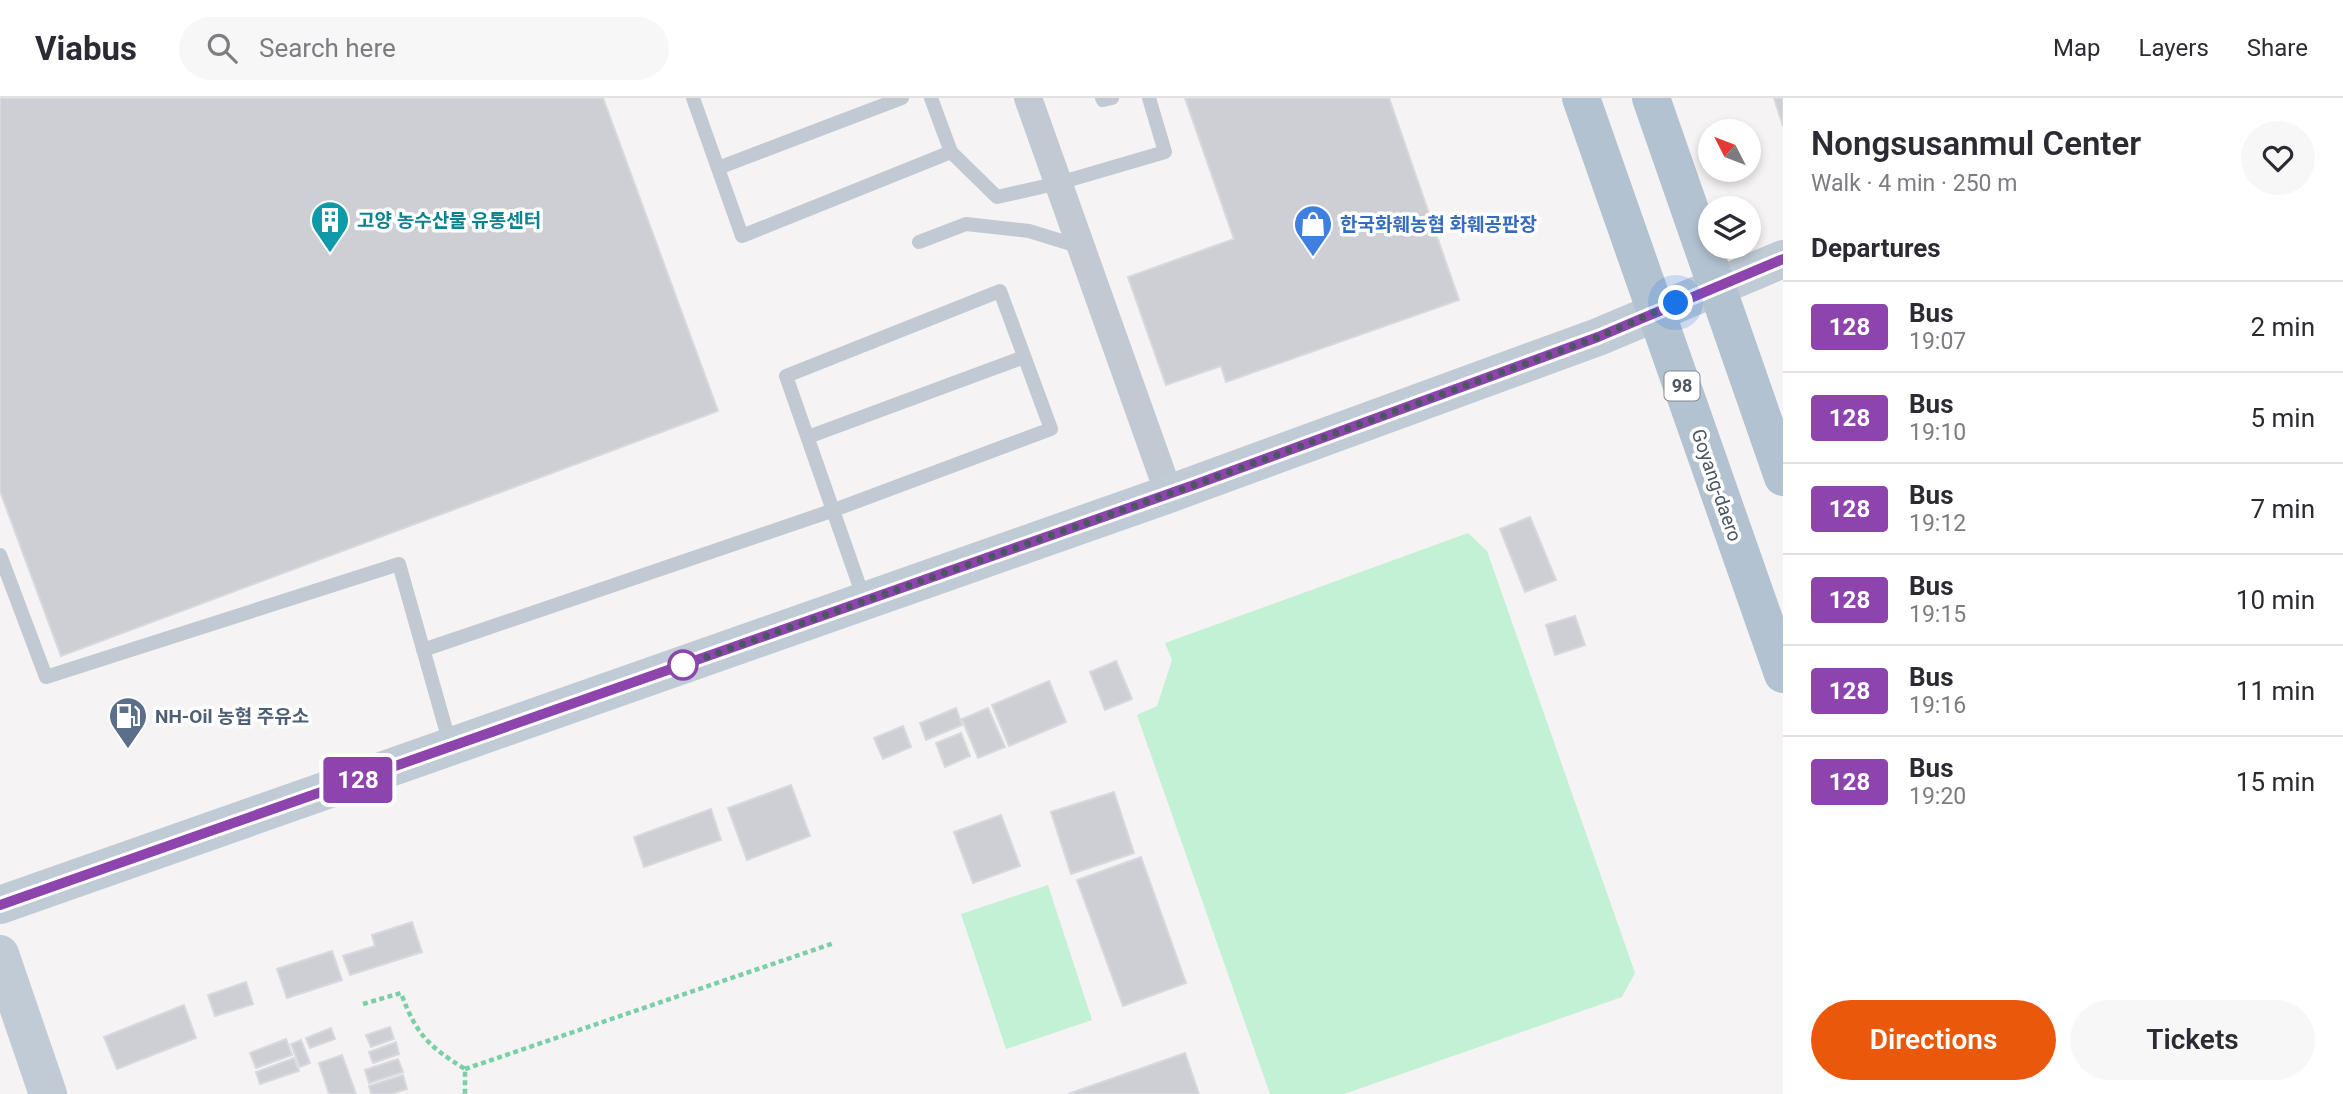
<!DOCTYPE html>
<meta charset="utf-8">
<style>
body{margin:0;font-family:Roboto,"Noto Sans KR",sans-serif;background:#f7f7f7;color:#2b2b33;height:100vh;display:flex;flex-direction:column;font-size:26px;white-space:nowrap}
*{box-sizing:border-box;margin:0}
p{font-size:23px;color:#7c7c81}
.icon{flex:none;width:38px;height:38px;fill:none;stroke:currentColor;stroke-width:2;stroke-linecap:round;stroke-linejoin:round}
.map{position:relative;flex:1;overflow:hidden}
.sheet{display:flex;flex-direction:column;background:#fff;width:560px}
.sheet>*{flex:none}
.badge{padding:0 14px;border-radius:5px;font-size:24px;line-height:46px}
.needle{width:46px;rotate:312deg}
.tools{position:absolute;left:1698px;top:21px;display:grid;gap:14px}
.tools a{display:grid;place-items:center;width:63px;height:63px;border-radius:50%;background:#fff;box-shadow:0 4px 10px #0003;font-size:35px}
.you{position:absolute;width:35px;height:35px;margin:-18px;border:5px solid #fff;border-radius:50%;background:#1a73e8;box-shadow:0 0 0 10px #1a73e833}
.map>.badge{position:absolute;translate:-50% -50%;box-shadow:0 0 0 4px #fff}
h2{padding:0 28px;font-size:26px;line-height:63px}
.round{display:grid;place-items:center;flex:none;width:74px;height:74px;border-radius:37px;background:#f7f7f7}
.head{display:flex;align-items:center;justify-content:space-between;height:119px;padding:0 28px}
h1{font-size:33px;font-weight:600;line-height:52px}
.primary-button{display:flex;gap:14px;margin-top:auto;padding:14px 28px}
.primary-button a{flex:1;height:80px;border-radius:42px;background:#ea580c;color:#fff;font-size:28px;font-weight:600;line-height:80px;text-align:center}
.primary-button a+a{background:#f7f7f7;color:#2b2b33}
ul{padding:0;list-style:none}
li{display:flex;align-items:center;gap:21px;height:91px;padding:0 28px;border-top:2px solid #e1e1e2}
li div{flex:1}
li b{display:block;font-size:26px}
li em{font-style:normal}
li .badge{min-width:77px;font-weight:700;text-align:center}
header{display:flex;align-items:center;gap:42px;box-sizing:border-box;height:98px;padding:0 35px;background:#fff;border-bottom:2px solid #e1e1e2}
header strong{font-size:33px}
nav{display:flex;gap:38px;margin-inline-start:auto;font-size:24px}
.search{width:490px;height:63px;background:#f7f7f7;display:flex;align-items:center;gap:18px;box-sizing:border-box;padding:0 24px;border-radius:38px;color:#7c7c81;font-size:26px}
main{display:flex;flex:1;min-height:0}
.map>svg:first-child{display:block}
.grass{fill:#c3f1d5}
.building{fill:#cdcfd5;stroke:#d7d9de;stroke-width:2}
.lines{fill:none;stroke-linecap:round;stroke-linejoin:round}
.path{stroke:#7ad0a6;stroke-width:4.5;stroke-dasharray:5 3.5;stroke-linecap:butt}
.lane{stroke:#c1cad2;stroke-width:14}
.street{stroke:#c1cad2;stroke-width:28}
.secondary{stroke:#c1cbd6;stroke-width:38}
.primary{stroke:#b3c2d1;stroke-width:38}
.line-casing{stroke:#fff;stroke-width:16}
.line{stroke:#8e44ad;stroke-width:10}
.walk{stroke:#4a5661;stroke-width:7;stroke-dasharray:0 12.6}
.stop-dot{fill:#fff;stroke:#8e44ad;stroke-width:3.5}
.labels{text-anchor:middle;stroke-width:7;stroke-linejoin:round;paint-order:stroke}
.shield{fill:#fff;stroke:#808990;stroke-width:2}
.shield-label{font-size:18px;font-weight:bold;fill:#4a5661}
.culture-label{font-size:19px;font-weight:bold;fill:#0d838f;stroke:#fff;text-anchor:start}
.shop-label{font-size:19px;font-weight:bold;fill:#366cbe;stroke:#fff;text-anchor:start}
.street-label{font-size:19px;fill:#4a5661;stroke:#fff}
.service-label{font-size:19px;font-weight:bold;fill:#4e5e75;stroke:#fff;text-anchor:start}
</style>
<header>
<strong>Viabus</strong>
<div class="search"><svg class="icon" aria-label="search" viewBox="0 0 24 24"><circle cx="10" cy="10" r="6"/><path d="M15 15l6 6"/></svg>Search here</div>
<nav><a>Map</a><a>Layers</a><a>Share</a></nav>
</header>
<main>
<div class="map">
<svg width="1783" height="996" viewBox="0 0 1783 996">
<rect width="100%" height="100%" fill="#f5f3f3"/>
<path class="grass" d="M 1468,435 L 1487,453 L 1635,875 L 1622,899 L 1344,996 L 1270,996 L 1137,617 L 1157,608 L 1172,562 L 1165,545 Z
M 1048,787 L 1092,922 L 1006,951 L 961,816 Z"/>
<path class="building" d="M 0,0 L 603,0 L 718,313 L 61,558 L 0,393 Z
M 1185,0 L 1389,0 L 1459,202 L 1226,284 L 1221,268 L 1166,287 L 1128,179 L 1234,141 Z
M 1774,0 L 1783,0 L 1783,28 Z
M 1530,419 L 1556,482 L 1525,494 L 1500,431 Z
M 1575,518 L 1585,547 L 1555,557 L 1546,527 Z
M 1116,563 L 1132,601 L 1105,612 L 1090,574 Z
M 1049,583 L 1066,624 L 1009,648 L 992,607 Z
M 956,610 L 962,627 L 926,642 L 920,625 Z
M 988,610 L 1005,649 L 978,660 L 962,621 Z
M 903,628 L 911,649 L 883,661 L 874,640 Z
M 961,635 L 970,658 L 945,669 L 936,645 Z
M 791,687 L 810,738 L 747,762 L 728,710 Z
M 1114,694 L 1134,755 L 1071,776 L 1051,714 Z
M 711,711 L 721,742 L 644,769 L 634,739 Z
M 1001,717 L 1020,768 L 973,785 L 954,734 Z
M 1141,759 L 1186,885 L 1123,908 L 1077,782 Z
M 412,824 L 422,854 L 350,877 L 343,858 L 375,848 L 372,837 Z
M 332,853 L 342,882 L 287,900 L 277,871 Z
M 246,884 L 253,906 L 215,918 L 208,897 Z
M 184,907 L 196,940 L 117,971 L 104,939 Z
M 390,929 L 394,941 L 371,949 L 366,937 Z
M 331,930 L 335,941 L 310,950 L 306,940 Z
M 286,941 L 292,957 L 256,970 L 250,955 Z
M 301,942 L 310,965 L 300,969 L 291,946 Z
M 396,944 L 399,956 L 373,965 L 369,954 Z
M 1185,955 L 1199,996 L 1068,996 Z
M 342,957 L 356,996 L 329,996 L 319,965 Z
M 294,960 L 299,973 L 260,986 L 256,974 Z
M 398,961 L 403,974 L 369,985 L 365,972 Z
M 403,977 L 407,991 L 391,996 L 371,996 L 369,988 Z"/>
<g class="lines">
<path class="path" d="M 363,906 L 401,895 C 416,936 428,948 465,971 L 465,996
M 465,971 L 834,845"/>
<path class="lane" d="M 693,0 L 742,138 L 951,54
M 931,0 L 951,54 L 997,99 L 1059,85 L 1165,54 L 1149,0
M 1102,0 L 1103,2 L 1112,0
M 718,70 L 902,0
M 919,144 L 966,126 L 1029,133 L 1081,149
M 808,339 L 1024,259
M 0,457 L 46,579 L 399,466 L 450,646
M 423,552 L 834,412 L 1051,331 L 1000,193 L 786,278 L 864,501"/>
<path class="street" d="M 1028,0 L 1169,396"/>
<path class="secondary" d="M 0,807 L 1169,396 L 1598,239 L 1783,161
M 0,856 L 48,996"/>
<path class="primary" d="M 1581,0 L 1783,576
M 1651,0 L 1783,379"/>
</g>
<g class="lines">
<defs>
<path id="line" d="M 0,807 L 1194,387 L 1598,239 L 1783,161"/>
</defs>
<use href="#line" class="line-casing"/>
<use href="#line" class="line"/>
<path class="walk" d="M 683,567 L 1194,387 L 1598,239 L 1676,205"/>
</g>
<defs>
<symbol id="building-pin" viewBox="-11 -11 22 30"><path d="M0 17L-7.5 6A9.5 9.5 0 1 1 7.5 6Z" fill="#0f9aa8" stroke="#fff"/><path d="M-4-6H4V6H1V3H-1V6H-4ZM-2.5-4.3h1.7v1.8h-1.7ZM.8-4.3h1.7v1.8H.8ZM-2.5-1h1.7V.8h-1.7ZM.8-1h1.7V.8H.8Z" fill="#fff"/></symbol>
<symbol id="shop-pin" viewBox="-11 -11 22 30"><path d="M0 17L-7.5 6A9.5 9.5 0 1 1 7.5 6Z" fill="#3f7fe0" stroke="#fff"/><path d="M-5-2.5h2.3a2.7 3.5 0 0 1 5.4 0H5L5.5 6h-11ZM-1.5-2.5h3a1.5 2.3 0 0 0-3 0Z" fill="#fff"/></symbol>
<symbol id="fuel-pin" viewBox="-11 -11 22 30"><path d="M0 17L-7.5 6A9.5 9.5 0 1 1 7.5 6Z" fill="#5c6f8a" stroke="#fff"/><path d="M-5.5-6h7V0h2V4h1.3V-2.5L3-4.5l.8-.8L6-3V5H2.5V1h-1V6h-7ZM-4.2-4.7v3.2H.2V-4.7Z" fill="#fff"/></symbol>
</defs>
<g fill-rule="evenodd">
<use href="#building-pin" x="308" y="100" width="44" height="60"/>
<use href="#shop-pin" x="1291" y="104" width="44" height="60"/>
<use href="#fuel-pin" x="106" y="596" width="44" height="60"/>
</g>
<circle class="stop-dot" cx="683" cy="567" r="14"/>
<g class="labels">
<rect class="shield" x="1664.5" y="273.5" width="35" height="29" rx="5"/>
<g class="shield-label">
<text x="1682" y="294">98</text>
</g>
<g class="culture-label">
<text x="357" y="129">고양 농수산물 유통센터</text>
</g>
<g class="shop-label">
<text x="1340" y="133">한국화훼농협 화훼공판장</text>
</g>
<g class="street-label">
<text transform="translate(1717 387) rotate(71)" y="7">Goyang-daero</text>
</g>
<g class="service-label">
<text x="155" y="625">NH-Oil 농협 주유소</text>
</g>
</g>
</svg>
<div class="tools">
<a><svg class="needle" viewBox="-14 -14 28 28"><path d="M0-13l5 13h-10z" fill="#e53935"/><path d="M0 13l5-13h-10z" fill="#7c7c81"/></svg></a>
<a><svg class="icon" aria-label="layers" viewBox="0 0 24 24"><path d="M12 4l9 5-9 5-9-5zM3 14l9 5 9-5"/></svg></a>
</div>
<div class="you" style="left:1676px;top:205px"></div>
<b class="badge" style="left:358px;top:682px;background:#8e44ad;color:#fff">128</b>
</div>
<section class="sheet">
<div class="head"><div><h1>Nongsusanmul Center</h1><p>Walk · 4 min · 250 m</p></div><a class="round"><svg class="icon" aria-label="heart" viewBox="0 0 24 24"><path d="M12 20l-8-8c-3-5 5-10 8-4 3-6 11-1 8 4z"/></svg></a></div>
<h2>Departures</h2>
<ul>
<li><span class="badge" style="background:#8e44ad;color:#fff">128</span><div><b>Bus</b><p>19:07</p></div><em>2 min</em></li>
<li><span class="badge" style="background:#8e44ad;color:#fff">128</span><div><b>Bus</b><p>19:10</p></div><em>5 min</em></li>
<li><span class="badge" style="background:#8e44ad;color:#fff">128</span><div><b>Bus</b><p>19:12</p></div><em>7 min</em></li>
<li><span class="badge" style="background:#8e44ad;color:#fff">128</span><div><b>Bus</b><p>19:15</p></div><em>10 min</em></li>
<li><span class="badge" style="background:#8e44ad;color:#fff">128</span><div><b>Bus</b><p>19:16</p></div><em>11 min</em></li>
<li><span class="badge" style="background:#8e44ad;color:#fff">128</span><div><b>Bus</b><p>19:20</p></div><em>15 min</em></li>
</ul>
<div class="primary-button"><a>Directions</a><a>Tickets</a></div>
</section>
</main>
